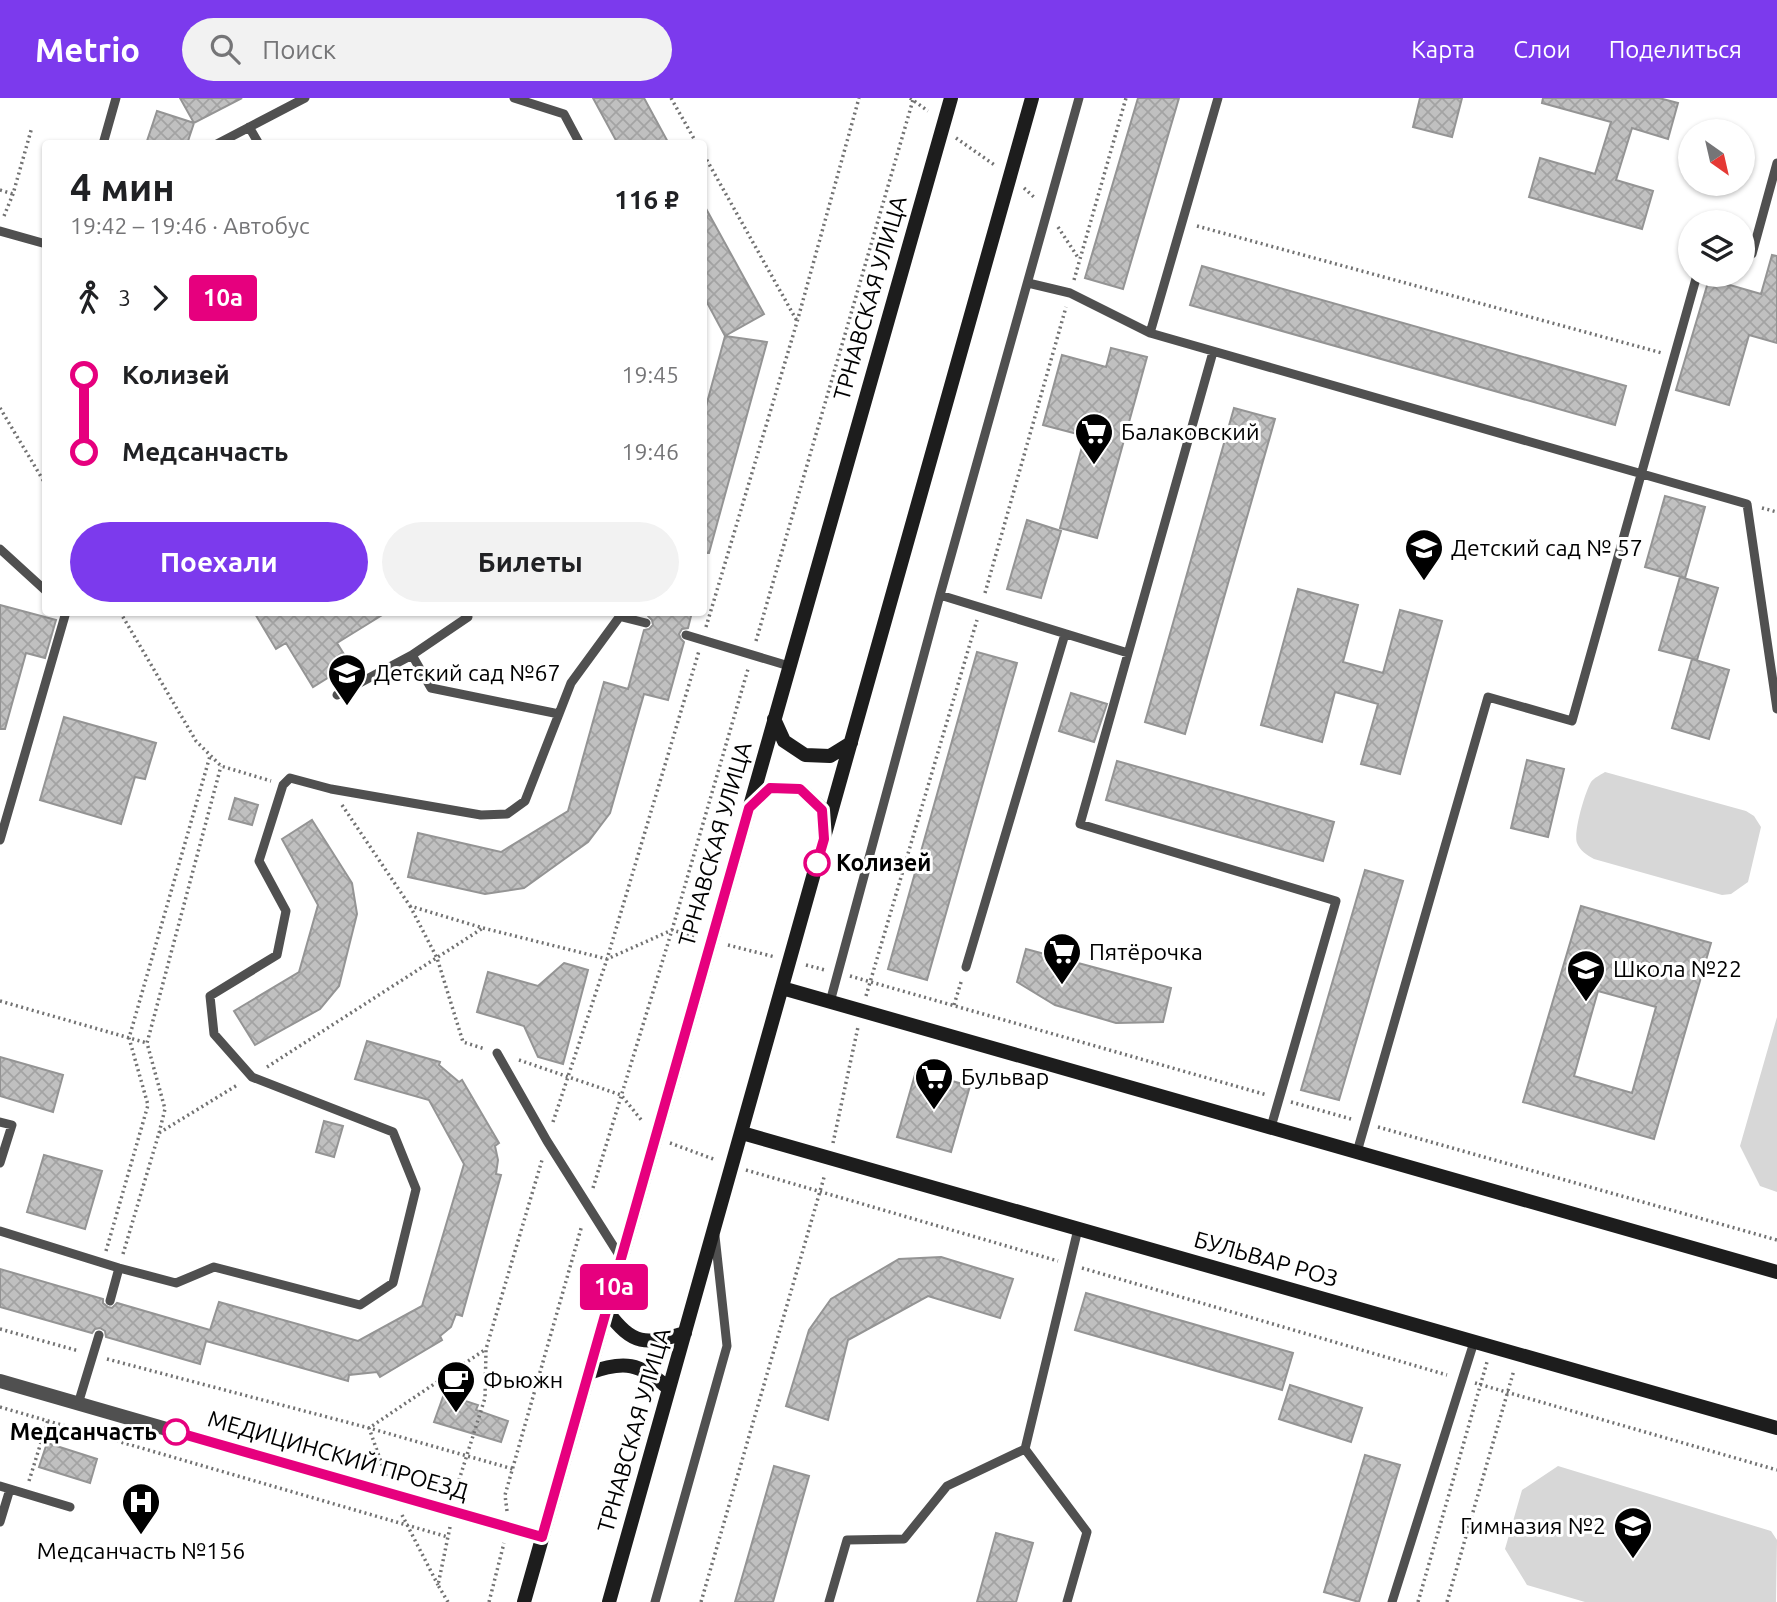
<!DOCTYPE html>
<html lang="ru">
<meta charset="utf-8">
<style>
body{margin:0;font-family:Ubuntu,sans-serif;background:#f2f2f2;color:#202124;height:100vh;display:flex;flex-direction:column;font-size:26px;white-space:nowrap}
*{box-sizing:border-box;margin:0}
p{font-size:23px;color:#757577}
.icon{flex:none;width:38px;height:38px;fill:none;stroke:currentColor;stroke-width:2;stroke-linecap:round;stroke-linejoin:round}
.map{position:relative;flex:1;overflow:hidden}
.side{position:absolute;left:42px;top:42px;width:665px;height:476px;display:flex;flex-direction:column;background:#fff;border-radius:7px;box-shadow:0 2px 5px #0004}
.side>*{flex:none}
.badge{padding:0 14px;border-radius:5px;font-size:24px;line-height:46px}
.needle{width:46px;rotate:146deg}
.buttons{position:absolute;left:1678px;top:21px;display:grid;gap:14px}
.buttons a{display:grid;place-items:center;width:77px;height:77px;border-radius:50%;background:#fff;box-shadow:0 2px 5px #0004;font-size:35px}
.map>.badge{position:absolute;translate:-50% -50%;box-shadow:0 0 0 4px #fff}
.legs{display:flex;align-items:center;gap:10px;height:77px;padding:0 28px;font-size:23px}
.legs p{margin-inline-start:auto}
.overview{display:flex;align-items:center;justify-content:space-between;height:119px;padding:0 28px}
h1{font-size:38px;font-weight:600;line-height:52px}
.cta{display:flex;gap:14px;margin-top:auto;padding:14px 28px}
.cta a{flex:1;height:80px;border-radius:42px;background:#7c3aed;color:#fff;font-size:28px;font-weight:600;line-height:80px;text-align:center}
.cta a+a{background:#f2f2f2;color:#202124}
ul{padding:0 28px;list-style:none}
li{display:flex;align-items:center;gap:24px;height:77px;font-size:26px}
li i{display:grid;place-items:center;width:10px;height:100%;margin:0 9px;background:currentColor}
li i::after{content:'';width:18px;height:18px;margin:-9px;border:5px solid;border-radius:50%;background:#fff}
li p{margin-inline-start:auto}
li:first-child i{background:linear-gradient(#0000 50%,currentColor 0)}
li:last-child i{background:linear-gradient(currentColor 50%,#0000 0)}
header{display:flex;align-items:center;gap:42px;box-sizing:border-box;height:98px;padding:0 35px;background:#7c3aed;color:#fff}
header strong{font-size:33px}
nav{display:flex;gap:38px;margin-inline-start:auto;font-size:24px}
.search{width:490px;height:63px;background:#f2f2f2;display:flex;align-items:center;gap:18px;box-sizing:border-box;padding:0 24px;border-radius:38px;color:#757577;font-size:26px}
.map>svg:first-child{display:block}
.pitch{fill:#d7d7d7}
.building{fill:url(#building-cross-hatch);stroke:#949494;stroke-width:2;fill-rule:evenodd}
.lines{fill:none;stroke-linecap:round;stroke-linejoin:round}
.path{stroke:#727272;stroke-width:3.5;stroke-dasharray:2 3.5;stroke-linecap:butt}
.lane{stroke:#505050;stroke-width:9}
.street{stroke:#505050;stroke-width:14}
.secondary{stroke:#1d1d1d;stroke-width:14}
.line-1-casing{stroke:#fff;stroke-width:16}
.line-1{stroke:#e6007e;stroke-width:10}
.stop-1-dot{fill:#fff;stroke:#e6007e;stroke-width:3.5}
.labels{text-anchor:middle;stroke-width:6;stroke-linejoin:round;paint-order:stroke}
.street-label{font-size:23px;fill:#000;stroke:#fff}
.poi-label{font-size:23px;fill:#000;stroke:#fff;text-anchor:start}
.stop-label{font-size:23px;font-weight:bold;fill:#000;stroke:#fff;text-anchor:start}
</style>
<header>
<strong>Metrio</strong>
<div class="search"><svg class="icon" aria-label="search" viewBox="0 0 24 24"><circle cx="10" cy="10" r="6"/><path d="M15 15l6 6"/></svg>Поиск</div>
<nav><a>Карта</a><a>Слои</a><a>Поделиться</a></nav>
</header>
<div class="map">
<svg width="1777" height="1504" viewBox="0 0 1777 1504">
<defs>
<pattern id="building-cross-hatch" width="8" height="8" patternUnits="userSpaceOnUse" patternTransform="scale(1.75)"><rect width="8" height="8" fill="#c0c0c0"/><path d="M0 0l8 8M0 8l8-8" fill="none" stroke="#a3a3a3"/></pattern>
</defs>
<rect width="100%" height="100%" fill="#fff"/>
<path class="pitch" d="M 1605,674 L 1746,713 L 1754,718 L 1761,729 L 1748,784 L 1731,796 L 1722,797 L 1594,761 C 1587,757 1580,753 1577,745 C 1573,735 1585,694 1591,684 C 1594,680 1600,677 1605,674 Z
M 1777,919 L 1777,1094 L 1760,1088 L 1740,1048 Z
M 1558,1368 L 1771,1433 L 1777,1442 L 1776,1504 L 1585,1504 L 1527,1487 L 1505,1451 L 1522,1392 Z"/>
<path class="building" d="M 180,0 L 242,0 L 194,25 Z
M 593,0 L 644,0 L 669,46 L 618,46 Z
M 1138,0 L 1179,0 L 1123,191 L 1085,180 Z
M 1420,0 L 1462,0 L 1452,39 L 1413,29 Z
M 1543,0 L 1659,0 L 1678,5 L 1668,41 L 1632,30 L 1616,82 L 1653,93 L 1642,131 L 1529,99 L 1540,60 L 1595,76 L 1611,24 L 1542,5 Z
M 157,13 L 194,25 L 187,46 L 146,46 Z
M 704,107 L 764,216 L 725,238 L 704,199 Z
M 1772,157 L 1777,158 L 1777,245 L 1749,237 L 1729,307 L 1676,292 L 1709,181 L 1761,196 Z
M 1202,168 L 1626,288 L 1615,327 L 1190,207 Z
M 725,238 L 767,244 L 709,455 L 704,455 L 704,316 Z
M 1111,250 L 1147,259 L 1097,440 L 1060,430 L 1085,338 L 1043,327 L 1062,257 L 1106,269 Z
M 1234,310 L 1275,321 L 1185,636 L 1145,624 Z
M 1665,398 L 1705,409 L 1685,480 L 1645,469 Z
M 1027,422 L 1061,433 L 1041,500 L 1007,491 Z
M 1680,479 L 1718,490 L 1697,562 L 1659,552 Z
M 1298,491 L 1358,507 L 1343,564 L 1383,575 L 1400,512 L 1442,523 L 1400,676 L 1361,666 L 1378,606 L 1335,594 L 1322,644 L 1261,627 Z
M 0,507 L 56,522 L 45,560 L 26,555 L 5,631 L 0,631 Z
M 254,514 L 387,514 L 337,545 L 350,566 L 313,589 L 286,545 L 276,551 Z
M 649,514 L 692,514 L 688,530 L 682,531 L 679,536 L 681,541 L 684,544 L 668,602 L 644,596 L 610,715 L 588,744 L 524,790 L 485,796 L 408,779 L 418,735 L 501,754 L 568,713 L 604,584 L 628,591 L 644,532 L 649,531 L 653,527 L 652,522 L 648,518 Z
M 977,554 L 1017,565 L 927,882 L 888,871 Z
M 1692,561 L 1729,572 L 1709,641 L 1672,630 Z
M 1071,595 L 1107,606 L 1094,644 L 1059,633 Z
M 64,619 L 156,645 L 145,681 L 135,679 L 121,726 L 40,702 Z
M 1527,662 L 1564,671 L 1548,739 L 1511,730 Z
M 1117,663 L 1334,724 L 1323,763 L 1106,702 Z
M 235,700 L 258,707 L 252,727 L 229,721 Z
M 312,722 L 352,785 L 357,816 L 339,888 L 320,911 L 255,947 L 234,913 L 299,874 L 318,807 L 282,741 Z
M 1365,772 L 1403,783 L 1339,1002 L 1301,992 Z
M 1581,808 L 1711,845 L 1654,1041 L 1523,1004 ZM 1598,893 L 1656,909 L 1632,995 L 1574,978 Z
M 1026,851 L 1171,890 L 1163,924 L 1116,925 L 1055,907 L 1017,884 Z
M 564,865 L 588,872 L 563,966 L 538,959 L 524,928 L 477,914 L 488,874 L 538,888 Z
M 367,943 L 440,964 L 439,967 L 459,984 L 462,982 L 499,1045 L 495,1048 L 498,1062 L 496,1076 L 501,1077 L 462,1218 L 456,1216 L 451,1229 L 440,1238 L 442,1242 L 380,1279 L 377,1274 L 349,1277 L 348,1283 L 206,1243 L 200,1266 L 106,1239 L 105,1233 L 100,1230 L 95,1231 L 92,1235 L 0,1209 L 0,1171 L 103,1201 L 103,1205 L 108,1209 L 112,1210 L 117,1205 L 210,1232 L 219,1204 L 358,1243 L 422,1208 L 464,1066 L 429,1002 L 355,981 Z
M 0,959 L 63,977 L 53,1014 L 0,998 Z
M 916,973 L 970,988 L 951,1054 L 897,1039 Z
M 324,1023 L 343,1028 L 334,1059 L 316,1054 Z
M 44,1057 L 102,1073 L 85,1131 L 27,1114 Z
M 941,1159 L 1013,1181 L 1000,1220 L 928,1198 L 848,1242 L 828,1322 L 786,1308 L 809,1232 L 831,1201 L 899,1161 Z
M 1086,1195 L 1293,1255 L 1282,1292 L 1075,1232 Z
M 1290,1287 L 1362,1310 L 1351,1344 L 1279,1321 Z
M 444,1296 L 478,1307 L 476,1312 L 508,1323 L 501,1344 L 434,1324 Z
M 47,1345 L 97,1361 L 90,1385 L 39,1369 Z
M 1365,1357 L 1400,1367 L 1359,1504 L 1324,1494 Z
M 774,1368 L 809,1378 L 773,1504 L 735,1504 Z
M 996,1435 L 1033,1445 L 1016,1504 L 977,1504 Z"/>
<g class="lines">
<path class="path" d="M 671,0 L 697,46
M 910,0 L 928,13
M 956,40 L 996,68
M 704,57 L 797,223
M 1024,90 L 1036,101
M 0,92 L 13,96
M 4,118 L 13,96 L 32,29
M 1197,128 L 1662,255
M 1058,129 L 1079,161
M 1074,182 L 1126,0
M 0,310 L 46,387
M 1762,410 L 1777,414
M 985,495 L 1066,209
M 120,514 L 196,643 L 221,668 L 271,683
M 706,529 L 797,224 L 859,0
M 756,543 L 913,2
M 342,707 L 410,808 L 483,830 L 607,861 L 672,832 L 697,839
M 410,808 L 437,860 L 463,944 L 485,951
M 728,847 L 775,859
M 806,867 L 825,872
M 850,878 L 1267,997
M 866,898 L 977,522
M 0,903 L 147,945
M 954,907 L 962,881
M 519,962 L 621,997 L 643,1024
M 267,969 L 483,830
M 1291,1004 L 1351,1021
M 553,1024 L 607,861 L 699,553
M 1378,1029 L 1777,1142
M 159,1035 L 165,1011 L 147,945 L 221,668
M 670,1045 L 716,1062
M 833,1045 L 858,929
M 746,1072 L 1058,1163
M 593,1090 L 672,832 L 748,571
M 106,1153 L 148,1007 L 129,940 L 210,658
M 123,1156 L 159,1035 L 239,986
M 1082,1170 L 1447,1277
M 0,1231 L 79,1253
M 107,1261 L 369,1330 L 513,1371
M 1475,1285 L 1777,1372
M 0,1309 L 448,1439
M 386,1378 L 369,1330 L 486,1251
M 29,1383 L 48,1322
M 454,1398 L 485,1300 L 486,1251 L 542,1062
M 507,1413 L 505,1397 L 582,1127
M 402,1417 L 438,1487
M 448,1504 L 438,1487 L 450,1429
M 489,1504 L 504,1445
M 701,1504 L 825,1076
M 1418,1504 L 1487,1264
M 1447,1504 L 1514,1272"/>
<path class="lane" d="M 514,0 L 564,16 L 580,46
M 249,29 L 259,46
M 103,46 L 116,0
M 217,46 L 305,0
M 0,133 L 46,146
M 1743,158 L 1752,156 L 1777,65
M 1028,185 L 1070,195 L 1150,235 L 1747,406 L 1777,611
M 1150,235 L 1218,0
M 1213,254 L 1080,726 L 1336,803 L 1271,1029
M 0,451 L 46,493
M 940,497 L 1128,555
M 468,519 L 412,557 L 431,590 L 559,616
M 622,519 L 646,525
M 686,537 L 789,568
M 337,597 L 412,557
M 0,742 L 66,514
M 966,869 L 1065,536
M 830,904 L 940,497 L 1079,0
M 497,955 L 547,1043 L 621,1160
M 0,1024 L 12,1027 L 0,1065
M 1357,1054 L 1488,599 L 1572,623 L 1697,177
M 0,1133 L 119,1170 L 176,1185 L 214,1169 L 360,1207 L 393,1185 L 416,1091 L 393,1034 L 252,979 L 214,936 L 210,898 L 277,857 L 286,813 L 259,763 L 283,687 L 290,680 L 331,691 L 481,717 L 507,716 L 525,703 L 571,585 L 623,514
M 110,1203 L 119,1170
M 78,1306 L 99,1237
M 1025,1351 L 1087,1434 L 1067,1504
M 0,1388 L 10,1391 L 0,1424
M 10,1391 L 70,1409
M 655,1504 L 727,1248 L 715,1138
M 829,1504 L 847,1442 L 904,1441 L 947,1388 L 1025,1351 L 1078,1131
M 1392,1504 L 1474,1244"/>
<path class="street" d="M 0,1283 L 542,1439"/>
<path class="secondary" d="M 774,621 L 784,643 L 805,657 L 830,658 L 851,645
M 750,709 L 770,690 L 800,691 L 822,711 L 823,729
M 782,890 L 1777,1174
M 742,1035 L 1777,1330
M 607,1213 C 633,1248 645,1247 685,1235
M 589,1275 C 624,1262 640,1265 668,1290
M 524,1504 L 951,0
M 609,1504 L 1032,0"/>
</g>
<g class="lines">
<defs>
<path id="line-1" d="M 176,1334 L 542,1439 L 749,710 L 770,690 L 800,691 L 822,712 L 824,741 L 817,765"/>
</defs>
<use href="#line-1" class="line-1-casing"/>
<use href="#line-1" class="line-1"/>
</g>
<defs>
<symbol id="supermarket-pin" viewBox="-11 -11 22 30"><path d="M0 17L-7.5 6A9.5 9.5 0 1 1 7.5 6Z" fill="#000" stroke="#fff"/><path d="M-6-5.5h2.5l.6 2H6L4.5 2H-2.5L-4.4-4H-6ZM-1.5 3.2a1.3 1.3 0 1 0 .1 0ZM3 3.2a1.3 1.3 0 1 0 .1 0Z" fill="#fff"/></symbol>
<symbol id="school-pin" viewBox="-11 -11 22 30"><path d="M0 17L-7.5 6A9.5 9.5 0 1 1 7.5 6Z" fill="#000" stroke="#fff"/><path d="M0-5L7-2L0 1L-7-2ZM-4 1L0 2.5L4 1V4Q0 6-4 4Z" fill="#fff"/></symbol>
<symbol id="cafe-pin" viewBox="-11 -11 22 30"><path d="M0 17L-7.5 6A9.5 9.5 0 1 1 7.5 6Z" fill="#000" stroke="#fff"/><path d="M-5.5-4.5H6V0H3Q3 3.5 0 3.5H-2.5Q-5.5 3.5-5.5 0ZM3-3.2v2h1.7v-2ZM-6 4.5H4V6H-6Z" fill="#fff"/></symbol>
<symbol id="hospital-pin" viewBox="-11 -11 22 30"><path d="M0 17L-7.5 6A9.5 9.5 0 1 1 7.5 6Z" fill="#000" stroke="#fff"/><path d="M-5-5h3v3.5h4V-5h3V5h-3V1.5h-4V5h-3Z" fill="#fff"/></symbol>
</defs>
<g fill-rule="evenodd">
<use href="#supermarket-pin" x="1072" y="312" width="44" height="60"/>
<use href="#school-pin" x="1402" y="428" width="44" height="60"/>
<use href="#school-pin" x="325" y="553" width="44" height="60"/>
<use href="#supermarket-pin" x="1040" y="832" width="44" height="60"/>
<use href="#school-pin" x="1564" y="849" width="44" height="60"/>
<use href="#supermarket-pin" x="912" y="957" width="44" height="60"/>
<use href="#cafe-pin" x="434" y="1260" width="44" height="60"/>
<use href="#hospital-pin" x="119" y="1382" width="44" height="60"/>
<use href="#school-pin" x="1611" y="1406" width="44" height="60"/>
</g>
<g class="stop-1-dot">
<circle cx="817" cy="765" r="12"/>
<circle cx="176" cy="1334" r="12"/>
</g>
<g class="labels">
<g class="street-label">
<text transform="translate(870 200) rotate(-74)" y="8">ТРНАВСКАЯ УЛИЦА</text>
<text transform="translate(715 746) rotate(-74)" y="8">ТРНАВСКАЯ УЛИЦА</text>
<text transform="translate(1266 1161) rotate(16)" y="8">БУЛЬВАР РОЗ</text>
<text transform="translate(634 1332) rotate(-74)" y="8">ТРНАВСКАЯ УЛИЦА</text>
<text transform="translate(338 1357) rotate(16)" y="8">МЕДИЦИНСКИЙ ПРОЕЗД</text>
</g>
<g class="poi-label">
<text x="1121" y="342">Балаковский</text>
<text x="1451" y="458">Детский сад № 57</text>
<text x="374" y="583">Детский сад №67</text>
<text x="1089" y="862">Пятёрочка</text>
<text x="1613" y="879">Школа №22</text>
<text x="961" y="987">Бульвар</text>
<text x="483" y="1290">Фьюжн</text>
<text x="1606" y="1436" text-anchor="end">Гимназия №2</text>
<text x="141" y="1461" text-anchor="middle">Медсанчасть №156</text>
</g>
<g class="stop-label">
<text x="836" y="773">Колизей</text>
<text x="157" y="1342" text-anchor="end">Медсанчасть</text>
</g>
</g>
</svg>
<div class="buttons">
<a><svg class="needle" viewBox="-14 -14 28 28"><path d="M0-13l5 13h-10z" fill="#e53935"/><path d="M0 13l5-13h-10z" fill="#757577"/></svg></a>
<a><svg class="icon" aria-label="layers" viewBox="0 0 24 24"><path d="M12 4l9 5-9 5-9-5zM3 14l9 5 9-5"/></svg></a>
</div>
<b class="badge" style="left:614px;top:1189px;background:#e6007e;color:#fff">10а</b>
<section class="side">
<div class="overview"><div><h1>4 мин</h1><p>19:42 – 19:46 · Автобус</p></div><b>116 ₽</b></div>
<div class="legs"><svg class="icon" aria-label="walk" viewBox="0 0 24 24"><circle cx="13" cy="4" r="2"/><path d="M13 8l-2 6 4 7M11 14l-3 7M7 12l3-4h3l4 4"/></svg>3<svg class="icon" aria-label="forward" viewBox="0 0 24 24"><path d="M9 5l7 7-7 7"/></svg><b class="badge" style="background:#e6007e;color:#fff">10а</b></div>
<ul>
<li><i style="color:#e6007e"></i><b>Колизей</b><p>19:45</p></li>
<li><i style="color:#e6007e"></i><b>Медсанчасть</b><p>19:46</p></li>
</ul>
<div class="cta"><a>Поехали</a><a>Билеты</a></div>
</section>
</div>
